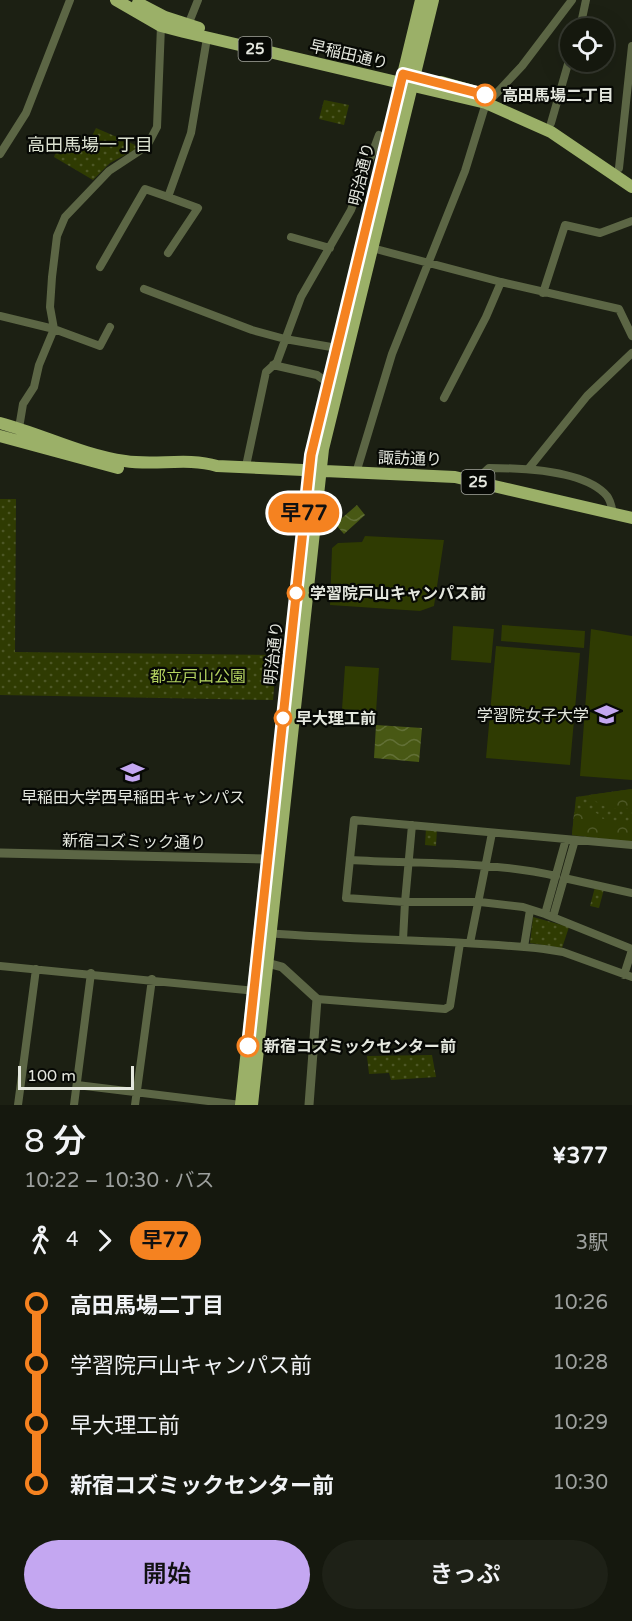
<!DOCTYPE html>
<html lang="ja">
<meta charset="utf-8">
<style>
body{margin:0;font-family:"Varela Round","Noto Sans JP",sans-serif;background:#1e2117;color:#f1f3f6;height:100vh;display:flex;flex-direction:column;font-size:22px;white-space:nowrap}
*{box-sizing:border-box;margin:0}
p{font-size:20px;color:#9da09e}
.icon{flex:none;width:33px;height:33px;fill:none;stroke:currentColor;stroke-width:2;stroke-linecap:round;stroke-linejoin:round}
.map{position:relative;height:1105px;overflow:hidden}
.sheet{display:flex;flex-direction:column;background:#15180e;flex:1}
.sheet>*{flex:none}
.badge{padding:0 12px;border-radius:20px;font-size:21px;line-height:39px}
.controls{position:absolute;left:560px;top:18px;display:grid;gap:12px}
.controls a{display:grid;place-items:center;width:54px;height:54px;border-radius:50%;background:#15180e;box-shadow:0 6px 24px #0002,0 0 0 2px #34372e;font-size:30px}
.scale{position:absolute;left:18px;bottom:15px;width:116px;box-sizing:border-box;padding-left:6px;border:3px solid #e4e7de;border-top:0;font-size:16px;line-height:21px;white-space:nowrap;color:#e4e7de;-webkit-text-stroke:4px #070905;paint-order:stroke}
.map>.badge{position:absolute;translate:-50% -50%;box-shadow:0 0 0 3px #fff}
.legs{display:flex;align-items:center;gap:9px;height:66px;padding:0 24px;font-size:20px}
.legs p{margin-inline-start:auto}
.head{display:flex;align-items:center;justify-content:space-between;height:102px;padding:0 24px}
h1{font-size:33px;font-weight:600;line-height:45px}
.action{display:flex;gap:12px;margin-top:auto;padding:12px 24px}
.action a{flex:1;height:69px;border-radius:36px;background:#c4a7f1;color:#111;font-size:24px;font-weight:600;line-height:69px;text-align:center}
.action a+a{background:#1e2117;color:#f1f3f6}
ul{padding:0 24px;list-style:none}
li{display:flex;align-items:center;gap:21px;height:60px;font-size:22px}
li i{display:grid;place-items:center;width:9px;height:100%;margin:0 8px;background:currentColor}
li i::after{content:'';width:15px;height:15px;margin:-8px;border:4px solid;border-radius:50%;background:#15180e}
li p{margin-inline-start:auto}
li:first-child i{background:linear-gradient(#0000 50%,currentColor 0)}
li:last-child i{background:linear-gradient(currentColor 50%,#0000 0)}
.map>svg:first-child{display:block}
.grass{fill:url(#grass-dots)}
.forest{fill:url(#forest-crowns)}
.garden{fill:#2f3b02}
.water{fill:url(#water-waves)}
.lines{fill:none;stroke-linecap:round;stroke-linejoin:round}
.minor{stroke:#5c6645;stroke-width:8}
.tertiary{stroke:#5c6645;stroke-width:9}
.primary{stroke:#9bb068;stroke-width:12}
.line-1-casing{stroke:#fff;stroke-width:14}
.line-1{stroke:#f58220;stroke-width:9}
.stop-1-dot{fill:#fff;stroke:#f58220;stroke-width:3}
.labels{text-anchor:middle;stroke-width:4.5;stroke-linejoin:round;paint-order:stroke}
.shield{fill:#070905;stroke:#a2a49d;stroke-width:1.5}
.shield-label{font-size:15px;font-weight:bold;fill:#e4e7de}
.street-label{font-size:16px;fill:#e4e7de;stroke:#070905}
.stop-label{font-size:16px;font-weight:bold;fill:#e4e7de;stroke:#070905;text-anchor:start}
.park-label{font-size:16px;fill:#b4d360;stroke:#070905}
.poi-label{font-size:16px;fill:#e4e7de;stroke:#070905;text-anchor:end}
.neighbourhood-label{font-size:18px;fill:#dbe1d0;stroke:#070905}
</style>
<div class="map">
<svg width="632" height="1105" viewBox="0 0 632 1105">
<defs>
<pattern id="grass-dots" width="8" height="8" patternUnits="userSpaceOnUse" patternTransform="scale(1.5)"><rect width="8" height="8" fill="#2f3b02"/><path d="M2 2h.1M6 6h.1" fill="none" stroke="#4d5726" stroke-width="1.8" stroke-linecap="round"/></pattern>
<pattern id="forest-crowns" width="20" height="18" patternUnits="userSpaceOnUse" patternTransform="scale(1.5)"><rect width="20" height="18" fill="#2f3b02"/><path d="M2 6a3 3 0 1 1 6 0M12 15a3 3 0 1 1 6 0" fill="none" stroke="#4d5726"/></pattern>
<pattern id="water-waves" width="16" height="10" patternUnits="userSpaceOnUse" patternTransform="scale(1.5)"><rect width="16" height="10" fill="#485814"/><path d="M0 5q4-4 8 0t8 0" fill="none" stroke="#627036"/></pattern>
</defs>
<rect width="100%" height="100%" fill="#1c2013"/>
<path class="grass" d="M 324,100 L 349,105 L 344,125 L 319,119 Z
M 96,128 L 140,147 L 110,163 L 93,180 L 54,157 L 60,140 L 71,146 L 77,136 L 90,140 Z
M 0,499 L 16,499 L 15,652 L 277,655 L 273,700 L 0,695 Z
M 632,789 L 632,842 L 572,835 L 576,797 Z
M 426,828 L 437,829 L 436,846 L 425,845 Z
M 595,887 L 604,889 L 599,908 L 590,906 Z
M 533,917 L 569,927 L 562,948 L 530,943 Z
M 432,1055 L 436,1077 L 391,1080 L 389,1073 L 369,1074 L 367,1056 Z"/>
<path class="forest" d="M 632,789 L 632,808 C 613,809 603,810 589,795 Z
M 581,808 L 590,809 L 607,820 L 632,822 L 632,842 L 572,835 L 574,813 Z"/>
<path class="garden" d="M 365,536 L 444,540 L 434,606 L 420,611 L 330,605 L 332,548 L 338,543 L 362,542 Z
M 502,625 L 585,631 L 584,648 L 501,641 Z
M 453,626 L 494,629 L 491,663 L 451,660 Z
M 591,629 L 632,636 L 632,780 L 580,776 Z
M 496,646 L 580,653 L 570,765 L 486,758 Z
M 345,666 L 379,668 L 376,712 L 342,709 Z"/>
<path class="water" d="M 357,505 L 365,515 L 344,534 L 335,524 Z
M 376,725 L 422,728 L 419,762 L 374,758 Z"/>
<g class="lines">
<path class="minor" d="M 188,25 L 198,0
M 580,28 L 586,0
M 493,97 L 522,66 L 572,0
M 551,123 L 570,57
M 0,154 L 26,113 L 70,0
M 619,168 L 632,46
M 291,237 L 330,248
M 372,248 L 501,282 L 486,317 L 444,398
M 168,253 L 198,208 L 168,197 L 191,133 L 207,38
M 100,267 L 145,189 L 168,197
M 501,282 L 619,309 L 632,336
M 144,289 L 252,330 L 285,339 L 337,348
M 543,293 L 565,225 L 600,233 L 632,221
M 0,316 L 54,329 L 100,346 L 110,327
M 273,365 L 317,375 L 328,383
M 19,428 L 23,404 L 34,387 L 39,365 L 54,329 L 50,307 L 52,277 L 57,236 L 65,217 L 109,171 L 147,146 L 157,127 L 161,26
M 246,466 L 266,372 L 277,362 L 301,297 L 351,210 L 379,135
M 529,468 L 587,396 L 632,353
M 356,473 L 392,354 L 465,171 L 486,103
M 475,481 L 489,468 C 520,468 585,470 607,496 C 611,501 612,508 613,514
M 412,825 L 405,902 L 480,902 L 523,907 L 545,914 L 566,839
M 350,860 C 417,864 492,861 556,876
M 564,878 L 632,893
M 545,914 L 632,949
M 553,917 L 575,840
M 268,933 C 360,941 452,939 544,949 L 563,952 L 632,977
M 403,940 L 405,902 L 346,898 L 354,820 L 632,845
M 470,943 L 492,833
M 524,947 L 530,910
M 0,966 L 257,991
M 624,975 L 632,950
M 317,999 L 445,1009 L 450,1006 L 460,943
M 77,1085 L 241,1105
M 18,1105 L 36,969
M 74,1105 L 91,973
M 135,1105 L 152,979"/>
<path class="tertiary" d="M 0,853 L 268,859
M 267,963 L 282,967 L 317,999 L 309,1105"/>
<path class="primary" d="M 116,0 L 161,26 L 184,32 L 486,103 L 551,132 L 632,187
M 138,3 L 165,17 L 199,28
M 441,82 L 480,93
M 0,423 C 42,434 82,455 125,461 C 155,466 187,457 217,466 L 455,477 L 632,518
M 0,436 L 118,468
M 241,1105 L 311,455 L 421,0
M 252,1105 L 323,449 L 433,0"/>
</g>
<g class="lines">
<defs>
<path id="line-1" d="M 248,1046 L 311,455 L 403,74 L 485,95"/>
</defs>
<use href="#line-1" class="line-1-casing"/>
<use href="#line-1" class="line-1"/>
</g>
<defs>
<symbol id="university-bare" viewBox="-9 -9 18 18"><path d="M0-5L7-2L0 1L-7-2ZM-4 1L0 2.5L4 1V4Q0 6-4 4Z" fill="#c4a7f1" stroke="#070905" stroke-width="2.5" paint-order="stroke"/></symbol>
</defs>
<g fill-rule="evenodd">
<use href="#university-bare" x="590" y="698" width="33" height="33"/>
<use href="#university-bare" x="116" y="756" width="33" height="33"/>
</g>
<g class="stop-1-dot">
<circle cx="485" cy="95" r="10"/>
<circle cx="296" cy="593" r="8"/>
<circle cx="283" cy="718" r="8"/>
<circle cx="248" cy="1046" r="10"/>
</g>
<g class="labels">
<g class="shield">
<rect x="238.5" y="37" width="33" height="24" rx="4.5"/>
<rect x="461.5" y="470" width="33" height="24" rx="4.5"/>
</g>
<g class="shield-label">
<text x="255" y="54">25</text>
<text x="478" y="487">25</text>
</g>
<g class="street-label">
<text transform="translate(349 54) rotate(13)" y="6">早稲田通り</text>
<text transform="translate(361 174) rotate(-77)" y="6">明治通り</text>
<text transform="translate(410 458) rotate(2)" y="6">諏訪通り</text>
<text transform="translate(273 653) rotate(-84)" y="6">明治通り</text>
<text transform="translate(134 841) rotate(1)" y="6">新宿コズミック通り</text>
</g>
<g class="stop-label">
<text x="502" y="101">高田馬場二丁目</text>
<text x="310" y="599">学習院戸山キャンパス前</text>
<text x="296" y="724">早大理工前</text>
<text x="264" y="1052">新宿コズミックセンター前</text>
</g>
<g class="park-label">
<text x="198" y="682">都立戸山公園</text>
</g>
<g class="poi-label">
<text x="589" y="721">学習院女子大学</text>
<text x="133" y="803" text-anchor="middle">早稲田大学西早稲田キャンパス</text>
</g>
<g class="neighbourhood-label">
<text x="90" y="151">高田馬場一丁目</text>
</g>
</g>
</svg>
<div class="controls">
<a><svg class="icon" aria-label="locate" viewBox="0 0 24 24"><circle cx="12" cy="12" r="6"/><path d="M12 2v4M12 18v4M2 12h4M18 12h4"/></svg></a>
</div>
<div class="scale">100 m</div>
<b class="badge" style="left:304px;top:513px;background:#f58220;color:#111">早77</b>
</div>
<section class="sheet">
<div class="head"><div><h1>8 分</h1><p>10:22 – 10:30 · バス</p></div><b>¥377</b></div>
<div class="legs"><svg class="icon" aria-label="walk" viewBox="0 0 24 24"><circle cx="13" cy="4" r="2"/><path d="M13 8l-2 6 4 7M11 14l-3 7M7 12l3-4h3l4 4"/></svg>4<svg class="icon" aria-label="forward" viewBox="0 0 24 24"><path d="M9 5l7 7-7 7"/></svg><b class="badge" style="background:#f58220;color:#111">早77</b><p>3駅</p></div>
<ul>
<li><i style="color:#f58220"></i><b>高田馬場二丁目</b><p>10:26</p></li>
<li><i style="color:#f58220"></i><span>学習院戸山キャンパス前</span><p>10:28</p></li>
<li><i style="color:#f58220"></i><span>早大理工前</span><p>10:29</p></li>
<li><i style="color:#f58220"></i><b>新宿コズミックセンター前</b><p>10:30</p></li>
</ul>
<div class="action"><a>開始</a><a>きっぷ</a></div>
</section>
